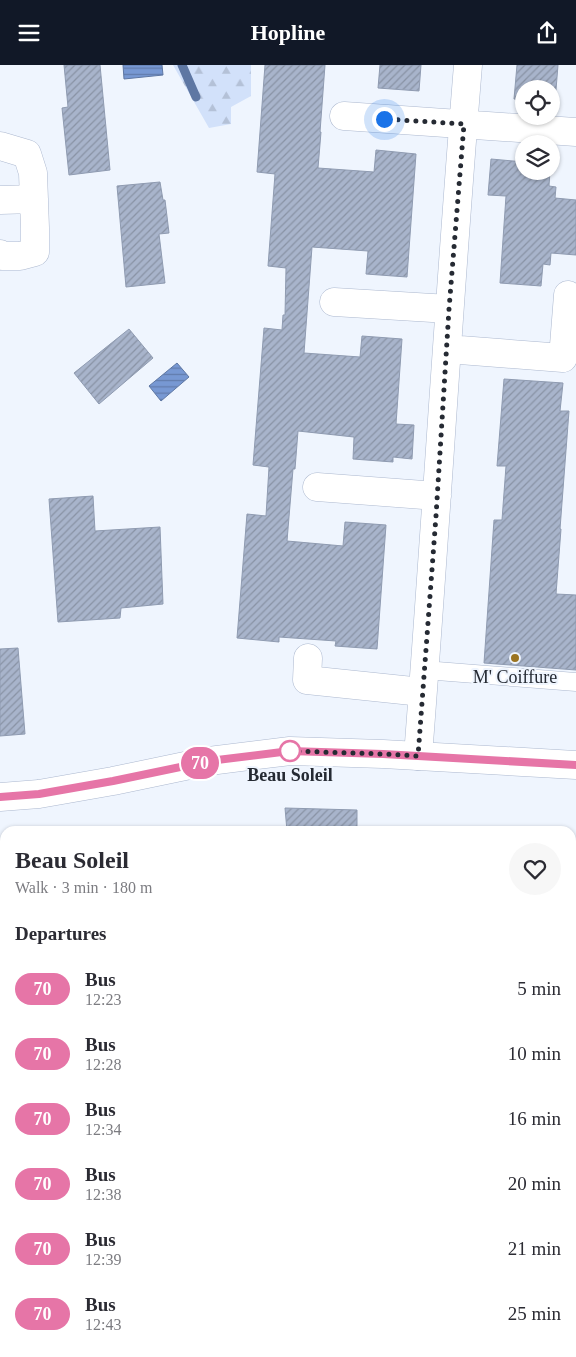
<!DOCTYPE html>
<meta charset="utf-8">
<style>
body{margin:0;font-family:Georgia,serif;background:#f7f7f7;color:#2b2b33;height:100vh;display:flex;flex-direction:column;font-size:19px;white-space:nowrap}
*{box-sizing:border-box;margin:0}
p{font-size:16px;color:#7c7c81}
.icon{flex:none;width:28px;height:28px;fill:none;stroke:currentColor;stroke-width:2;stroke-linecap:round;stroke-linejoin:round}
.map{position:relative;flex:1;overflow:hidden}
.sheet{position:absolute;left:0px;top:761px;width:576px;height:531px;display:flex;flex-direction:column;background:#fff;border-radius:15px 15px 0 0;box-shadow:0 1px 4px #0004}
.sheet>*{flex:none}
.badge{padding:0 10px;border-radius:16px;font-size:18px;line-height:32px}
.fabs{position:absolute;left:515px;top:15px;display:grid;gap:10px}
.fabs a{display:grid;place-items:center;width:45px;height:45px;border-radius:50%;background:#fff;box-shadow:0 1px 4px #0004;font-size:25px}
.you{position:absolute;width:25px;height:25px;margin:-12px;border:4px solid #fff;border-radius:50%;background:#1a73e8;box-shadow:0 0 0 8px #1a73e833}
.map>.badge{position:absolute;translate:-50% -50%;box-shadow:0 0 0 2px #fff}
h2{padding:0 15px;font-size:19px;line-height:45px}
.round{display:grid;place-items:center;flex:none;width:52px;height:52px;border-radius:26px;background:#f7f7f7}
.head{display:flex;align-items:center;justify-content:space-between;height:85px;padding:0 15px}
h1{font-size:24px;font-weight:700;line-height:38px}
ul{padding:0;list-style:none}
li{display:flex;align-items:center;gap:15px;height:65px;padding:0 15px}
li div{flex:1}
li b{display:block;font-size:19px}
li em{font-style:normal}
li .badge{min-width:55px;font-weight:700;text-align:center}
header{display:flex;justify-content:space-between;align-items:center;height:65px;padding:0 15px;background:#111827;color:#fff;font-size:22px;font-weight:700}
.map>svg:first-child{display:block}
.forest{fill:url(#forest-firs)}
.water{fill:url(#water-rules);stroke:#5e77a3}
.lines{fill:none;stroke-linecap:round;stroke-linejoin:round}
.stream{stroke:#5e77a3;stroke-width:9}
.building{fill:url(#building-hatch);stroke:#8f9bb1}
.lane-casing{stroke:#acb8cf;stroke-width:19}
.street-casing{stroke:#acb8cf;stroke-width:29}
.secondary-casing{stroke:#acb8cf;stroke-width:29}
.lane{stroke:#fff;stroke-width:18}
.street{stroke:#fff;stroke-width:28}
.secondary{stroke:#fff;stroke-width:28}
.line-casing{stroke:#fff;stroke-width:11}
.line{stroke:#e675a7;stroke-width:8}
.walk{stroke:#252a33;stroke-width:5;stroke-dasharray:0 9}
.poi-dot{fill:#9b7421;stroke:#eff5fe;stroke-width:2}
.stop-dot{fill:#fff;stroke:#e675a7;stroke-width:2.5}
.labels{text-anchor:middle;stroke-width:4;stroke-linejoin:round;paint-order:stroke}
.poi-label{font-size:18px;fill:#252a33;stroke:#eff5fe}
.stop-label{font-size:18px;font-weight:bold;fill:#252a33;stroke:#eff5fe}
</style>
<header><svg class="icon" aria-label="menu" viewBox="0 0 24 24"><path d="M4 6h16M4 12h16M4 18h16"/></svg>Hopline<svg class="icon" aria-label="share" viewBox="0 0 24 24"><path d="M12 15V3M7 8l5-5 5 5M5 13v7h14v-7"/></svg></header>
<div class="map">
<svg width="576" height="1292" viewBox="0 0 576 1292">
<defs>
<pattern id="forest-firs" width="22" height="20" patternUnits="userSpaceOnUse" patternTransform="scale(1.25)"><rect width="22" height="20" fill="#d2e1fa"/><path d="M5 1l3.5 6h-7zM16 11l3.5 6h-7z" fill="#b4c1d7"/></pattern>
<pattern id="water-rules" width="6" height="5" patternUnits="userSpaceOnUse" patternTransform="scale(1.25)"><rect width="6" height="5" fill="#7798d3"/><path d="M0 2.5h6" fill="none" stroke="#617cac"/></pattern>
<pattern id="building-hatch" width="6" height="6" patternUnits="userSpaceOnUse" patternTransform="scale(1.25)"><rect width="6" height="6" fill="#a8b4cb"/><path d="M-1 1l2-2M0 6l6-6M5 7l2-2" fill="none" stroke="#8993a5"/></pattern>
</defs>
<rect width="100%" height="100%" fill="#eff5fe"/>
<path class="forest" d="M 173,0 L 251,0 L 251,31 L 231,42 L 231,59 L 209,63 Z"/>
<path class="water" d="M 123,0 L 162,0 L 163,10 L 124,14 Z
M 177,298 L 189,312 L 161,336 L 149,321 Z"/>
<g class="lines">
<path class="stream" d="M 182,0 L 196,32"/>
</g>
<path class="building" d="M 64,0 L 100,0 L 110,105 L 69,110 L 62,43 L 68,42 Z
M 265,0 L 325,0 L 320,67 L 321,67 L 318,103 L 374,107 L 376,85 L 416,89 L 407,212 L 366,209 L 368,186 L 312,182 L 304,288 L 360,292 L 362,271 L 402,274 L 396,359 L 414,360 L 412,394 L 393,392 L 393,397 L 353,394 L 354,372 L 298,366 L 295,404 L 293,404 L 287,476 L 343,481 L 345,457 L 386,460 L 377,584 L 335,581 L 336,576 L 279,572 L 279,577 L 237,573 L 247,449 L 266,451 L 269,402 L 253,400 L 264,263 L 282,265 L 283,250 L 285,250 L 286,203 L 268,201 L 275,109 L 257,107 Z
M 380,0 L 421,0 L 419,26 L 378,23 Z
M 517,0 L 558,0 L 555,37 L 551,37 L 551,24 L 524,24 L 524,35 L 514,34 Z
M 491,94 L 524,97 L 524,106 L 550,106 L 549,121 L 556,122 L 555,133 L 576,135 L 576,190 L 551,188 L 550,200 L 543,199 L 541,221 L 500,218 L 506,131 L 488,130 Z
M 160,117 L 163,135 L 165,135 L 169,168 L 159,169 L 165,218 L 126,222 L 117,121 Z
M 129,264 L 153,293 L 99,339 L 74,308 Z
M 504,314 L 563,318 L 560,346 L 569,346 L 560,464 L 561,464 L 556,529 L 576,530 L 576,605 L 484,598 L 494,455 L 502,455 L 506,401 L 497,401 Z
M 93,431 L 95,466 L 160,462 L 163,539 L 121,543 L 120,553 L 58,557 L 49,434 Z
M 18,583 L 25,669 L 0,671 L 0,584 Z
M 285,743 L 357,745 L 357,766 L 287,766 Z"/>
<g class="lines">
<defs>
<path id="lane" d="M 424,605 L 576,617"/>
<path id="street" d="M 344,51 L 576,67
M 0,81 L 27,89 L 33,108 L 35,163 L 35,187 L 20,191 L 2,191 L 0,189
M 0,135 L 34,134
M 334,237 L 449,244
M 447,284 L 563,293 L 568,230
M 317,422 L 437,431
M 308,593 L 307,615 L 422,627
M 418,691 C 436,461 449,230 468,0
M 105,1292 L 109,1288"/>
<path id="secondary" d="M 0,732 L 39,729 L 113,716 L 209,696 L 290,686 L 383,689 L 576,700"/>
</defs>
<use href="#lane" class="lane-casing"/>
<use href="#street" class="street-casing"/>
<use href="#secondary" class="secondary-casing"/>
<use href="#lane" class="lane"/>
<use href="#street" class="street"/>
<use href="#secondary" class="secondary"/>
</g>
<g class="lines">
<defs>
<path id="line" d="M 0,732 L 39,729 L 113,716 L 209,696 L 290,686 L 383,689 L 576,700"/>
</defs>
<use href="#line" class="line-casing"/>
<use href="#line" class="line"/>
<path class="walk" d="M 290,686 L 383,689 L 418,691 L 436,451 L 449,244 L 464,59 L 384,54"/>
</g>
<circle class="poi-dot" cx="515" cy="593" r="5"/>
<circle class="stop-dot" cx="290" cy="686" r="10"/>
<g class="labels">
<g class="poi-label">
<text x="515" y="618">M' Coiffure</text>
</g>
<g class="stop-label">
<text x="290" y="716">Beau Soleil</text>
</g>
</g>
</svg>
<div class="fabs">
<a><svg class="icon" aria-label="locate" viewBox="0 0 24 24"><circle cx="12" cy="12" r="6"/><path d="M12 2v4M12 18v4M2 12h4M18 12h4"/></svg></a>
<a><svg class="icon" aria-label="layers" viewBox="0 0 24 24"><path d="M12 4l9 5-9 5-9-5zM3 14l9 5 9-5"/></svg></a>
</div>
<div class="you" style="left:384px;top:54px"></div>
<b class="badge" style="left:200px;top:698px;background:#e675a7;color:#fff">70</b>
<section class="sheet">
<div class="head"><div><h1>Beau Soleil</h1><p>Walk · 3 min · 180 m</p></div><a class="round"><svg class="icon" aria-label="heart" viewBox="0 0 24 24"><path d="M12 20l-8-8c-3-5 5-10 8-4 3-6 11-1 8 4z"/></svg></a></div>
<h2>Departures</h2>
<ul>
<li><span class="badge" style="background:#e675a7;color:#fff">70</span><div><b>Bus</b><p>12:23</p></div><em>5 min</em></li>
<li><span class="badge" style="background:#e675a7;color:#fff">70</span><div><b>Bus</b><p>12:28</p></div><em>10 min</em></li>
<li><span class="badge" style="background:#e675a7;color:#fff">70</span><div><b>Bus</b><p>12:34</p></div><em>16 min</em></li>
<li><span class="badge" style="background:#e675a7;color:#fff">70</span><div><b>Bus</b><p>12:38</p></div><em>20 min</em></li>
<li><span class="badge" style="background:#e675a7;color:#fff">70</span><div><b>Bus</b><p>12:39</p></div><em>21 min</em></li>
<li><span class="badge" style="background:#e675a7;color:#fff">70</span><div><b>Bus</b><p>12:43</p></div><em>25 min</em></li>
</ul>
</section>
</div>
